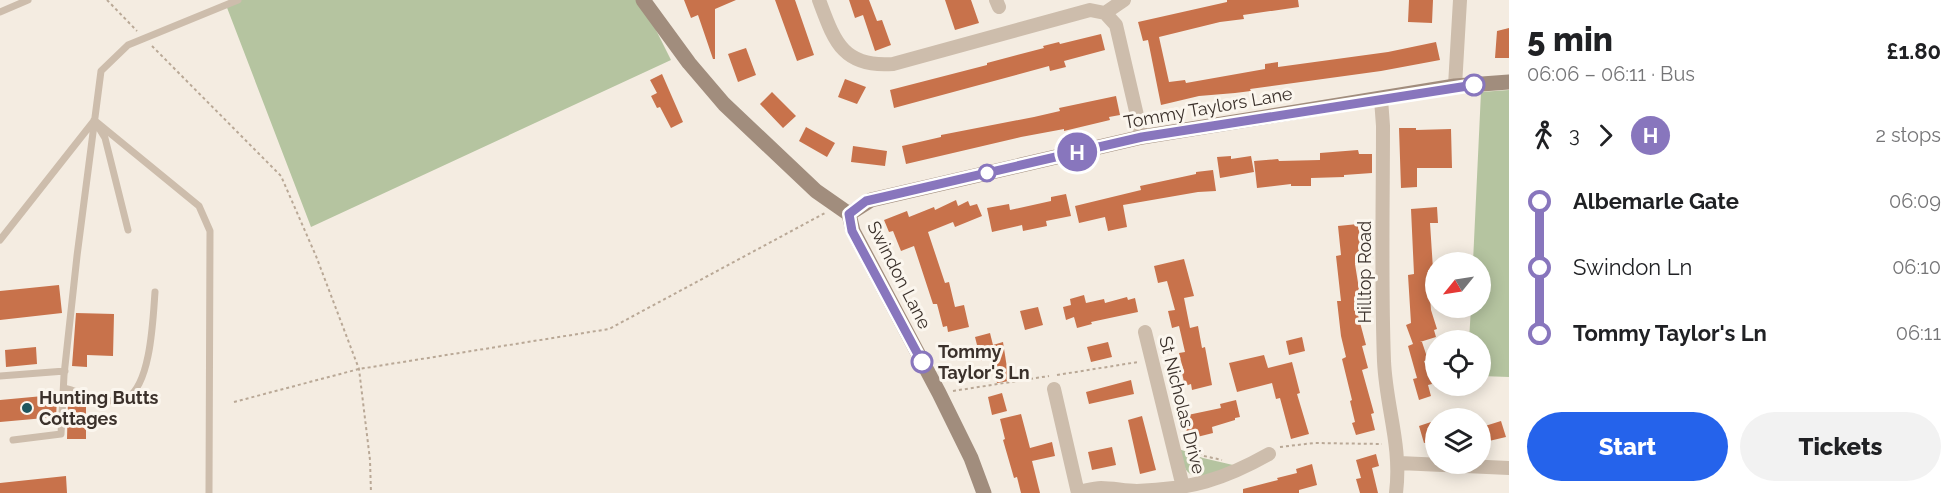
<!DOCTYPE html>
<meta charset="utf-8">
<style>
body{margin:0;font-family:Raleway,sans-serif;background:#f2f2f2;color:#202124;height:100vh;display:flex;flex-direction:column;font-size:22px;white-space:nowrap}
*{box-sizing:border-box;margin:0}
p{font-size:20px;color:#757577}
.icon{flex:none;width:33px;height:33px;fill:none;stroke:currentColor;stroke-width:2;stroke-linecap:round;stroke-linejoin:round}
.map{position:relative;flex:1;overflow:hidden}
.sheet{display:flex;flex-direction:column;background:#fff;width:450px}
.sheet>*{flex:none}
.badge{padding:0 12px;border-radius:20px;font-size:21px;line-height:39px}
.needle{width:39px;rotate:240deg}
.fabs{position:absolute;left:1425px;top:252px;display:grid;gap:12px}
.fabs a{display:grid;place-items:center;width:66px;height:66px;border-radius:50%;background:#fff;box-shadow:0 3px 15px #0003;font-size:30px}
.map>.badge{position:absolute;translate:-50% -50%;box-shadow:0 0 0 3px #fff}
.legs{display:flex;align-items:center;gap:9px;height:66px;padding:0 18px;font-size:20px}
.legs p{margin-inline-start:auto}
.head{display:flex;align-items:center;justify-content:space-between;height:102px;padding:0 18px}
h1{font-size:33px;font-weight:800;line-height:45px}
.primary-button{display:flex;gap:12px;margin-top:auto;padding:12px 18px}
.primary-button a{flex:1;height:69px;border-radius:36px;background:#2563eb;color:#fff;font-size:24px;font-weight:800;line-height:69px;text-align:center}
.primary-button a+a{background:#f2f2f2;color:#202124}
ul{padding:0 18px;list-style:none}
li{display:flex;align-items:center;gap:21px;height:66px;font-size:22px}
li i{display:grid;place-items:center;width:9px;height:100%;margin:0 8px;background:currentColor}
li i::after{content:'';width:15px;height:15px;margin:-8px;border:4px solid;border-radius:50%;background:#fff}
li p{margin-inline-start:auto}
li:first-child i{background:linear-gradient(#0000 50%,currentColor 0)}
li:last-child i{background:linear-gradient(currentColor 50%,#0000 0)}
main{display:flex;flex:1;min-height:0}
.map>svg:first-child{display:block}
.green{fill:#b5c4a0}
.building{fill:#c8724b}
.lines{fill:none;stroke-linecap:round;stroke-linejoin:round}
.path{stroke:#b9a896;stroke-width:2;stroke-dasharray:3 3;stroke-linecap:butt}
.lane{stroke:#cdbdac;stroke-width:7}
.street{stroke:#cdbdac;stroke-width:14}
.secondary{stroke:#a18d7d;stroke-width:15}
.line-1-casing{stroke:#fff;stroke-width:14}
.line-1{stroke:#8876bd;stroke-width:9}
.stop-1-dot{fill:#fff;stroke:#8876bd;stroke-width:3}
.poi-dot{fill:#1f565e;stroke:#fbf6ee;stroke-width:2}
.labels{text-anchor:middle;stroke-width:6;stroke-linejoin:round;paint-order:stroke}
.street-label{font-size:18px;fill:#3b312b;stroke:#fbf6ee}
.stop-label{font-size:18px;font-weight:bold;fill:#3b312b;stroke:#fbf6ee;text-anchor:start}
.poi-label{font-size:18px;font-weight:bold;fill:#3b312b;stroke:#fbf6ee;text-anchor:start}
</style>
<main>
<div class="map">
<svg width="1509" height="493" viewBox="0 0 1509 493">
<rect width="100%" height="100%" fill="#f4ece1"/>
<path class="green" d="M 239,0 L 641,0 L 671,60 L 311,227 L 226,5 Z
M 1509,90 L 1509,377 L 1481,376 L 1480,340 L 1469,340 L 1471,308 L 1480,308 L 1480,262 L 1473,262 L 1481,92 Z
M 1179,449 L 1203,458 L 1233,465 L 1231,470 C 1218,473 1193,484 1185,468 C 1182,463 1181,455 1179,449 Z"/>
<path class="building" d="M 684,0 L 736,0 L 715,9 L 715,59 L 713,59 L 698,15 L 691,18 Z
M 775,0 L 795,0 L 814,55 L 797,61 Z
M 849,0 L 869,0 L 877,21 L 882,20 L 891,45 L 875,51 L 863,15 L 855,18 Z
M 945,0 L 971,0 L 979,23 L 955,30 Z
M 1227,0 L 1298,0 L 1299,7 L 1243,15 L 1244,19 L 1220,22 L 1159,37 L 1169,82 L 1185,80 L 1186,83 L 1265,69 L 1265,64 L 1278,62 L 1278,67 L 1388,52 L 1436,42 L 1440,60 L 1381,71 L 1250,89 L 1251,91 L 1235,93 L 1199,96 L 1161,105 L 1148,40 L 1143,41 L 1138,22 L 1227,2 Z
M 1409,0 L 1433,0 L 1432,23 L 1408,22 Z
M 1509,28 L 1509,58 L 1495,58 L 1497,31 Z
M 1101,34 L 1105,50 L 1064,61 L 1066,67 L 1050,71 L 1049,66 L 894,108 L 890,90 L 987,65 L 987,63 L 1044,48 L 1043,46 L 1059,42 L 1060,44 Z
M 746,48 L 756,75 L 738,82 L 728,54 Z
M 662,74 L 683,122 L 671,128 L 660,107 L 657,108 L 651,96 L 657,93 L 650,80 Z
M 845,79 L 866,87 L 857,104 L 838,97 Z
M 772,92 L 796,116 L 783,128 L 760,104 Z
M 1116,96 L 1120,115 L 1109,117 L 1110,120 L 1064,131 L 1064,129 L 1021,137 L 906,164 L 902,146 L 941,137 L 941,135 L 1034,117 L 1060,111 L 1059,108 Z
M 806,127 L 835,143 L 827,157 L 799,141 Z
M 1399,128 L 1416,128 L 1416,130 L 1451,129 L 1452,168 L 1417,168 L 1417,187 L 1401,188 Z
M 853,146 L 887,151 L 885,166 L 851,162 Z
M 1358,150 L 1359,154 L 1372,154 L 1372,173 L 1344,175 L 1344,177 L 1311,178 L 1311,186 L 1291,186 L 1291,184 L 1257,188 L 1254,161 L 1278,159 L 1279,161 L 1320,160 L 1320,153 Z
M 1231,156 L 1231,159 L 1251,156 L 1254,172 L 1220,178 L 1217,157 Z
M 1213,170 L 1216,191 L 1198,192 L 1123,205 L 1127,227 L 1108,231 L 1105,217 L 1079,223 L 1075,206 L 1141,190 L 1140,186 L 1196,174 L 1196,172 Z
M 1066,194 L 1071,216 L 1046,221 L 1047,226 L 1023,231 L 1022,225 L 992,232 L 987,208 L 1009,204 L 1010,210 L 1051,201 L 1051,197 Z
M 956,200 L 958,206 L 968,201 L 970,206 L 977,204 L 982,216 L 955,227 L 953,222 L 928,232 L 945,283 L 949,282 L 955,307 L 964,305 L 969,327 L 948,332 L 947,326 L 943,327 L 937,304 L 933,304 L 914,246 L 901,251 L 893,231 L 889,232 L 884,220 L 907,211 L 909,217 L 934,207 L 935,210 Z
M 1437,207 L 1438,223 L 1430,223 L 1433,269 L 1428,270 L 1431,310 L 1437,329 L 1434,330 L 1436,337 L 1420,342 L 1422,342 L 1428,360 L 1424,361 L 1432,384 L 1428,385 L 1431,396 L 1419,400 L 1413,379 L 1417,378 L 1408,346 L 1413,344 L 1406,325 L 1411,323 L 1408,275 L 1414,274 L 1411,209 Z
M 1358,224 L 1360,237 L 1364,236 L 1365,250 L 1361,250 L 1363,263 L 1355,264 L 1363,314 L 1358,315 L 1366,345 L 1362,346 L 1368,368 L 1362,370 L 1374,413 L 1371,414 L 1375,430 L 1356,435 L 1352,423 L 1355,422 L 1350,401 L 1352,400 L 1342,359 L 1346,357 L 1341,336 L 1337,301 L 1341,301 L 1336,256 L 1341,255 L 1338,226 Z
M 1184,259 L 1194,296 L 1184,298 L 1190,328 L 1198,326 L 1202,348 L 1205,347 L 1212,385 L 1192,390 L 1191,384 L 1185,386 L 1182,373 L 1184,373 L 1179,353 L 1185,352 L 1179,326 L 1172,328 L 1168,311 L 1175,310 L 1167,281 L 1158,283 L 1154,266 Z
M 59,285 L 62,313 L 0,320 L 0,291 Z
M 1084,295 L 1086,303 L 1104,299 L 1105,303 L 1127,297 L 1128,300 L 1135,298 L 1138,312 L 1091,322 L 1092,324 L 1077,328 L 1074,317 L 1066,320 L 1063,307 L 1071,305 L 1070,299 Z
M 1038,307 L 1043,325 L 1025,330 L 1020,311 Z
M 76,313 L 114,314 L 113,356 L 87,355 L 87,367 L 72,366 Z
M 990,333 L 993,345 L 1003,342 L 1009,381 L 997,383 L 992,359 L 981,361 L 975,337 Z
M 1302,337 L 1305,351 L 1289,355 L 1286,341 Z
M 1108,342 L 1112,357 L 1091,362 L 1087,347 Z
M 36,347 L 37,364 L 6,367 L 5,350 Z
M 1264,355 L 1268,368 L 1292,362 L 1300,393 L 1297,394 L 1309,434 L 1291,439 L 1280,398 L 1276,399 L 1272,383 L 1237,392 L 1229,363 Z
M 1131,380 L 1134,394 L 1089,404 L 1086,392 Z
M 1002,393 L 1007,411 L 992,415 L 988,397 Z
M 54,395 L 54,399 L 57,399 L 56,417 L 0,422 L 0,400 Z
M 68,399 L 86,401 L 86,439 L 67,439 Z
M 1236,400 L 1240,417 L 1235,418 L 1235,420 L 1212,427 L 1213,433 L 1197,437 L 1196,434 L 1188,436 L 1183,416 L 1221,408 L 1220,404 Z
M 1021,414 L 1030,448 L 1052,442 L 1055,456 L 1032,461 L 1040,493 L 1021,493 L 1017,477 L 1014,478 L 1003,440 L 1005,439 L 1000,419 Z
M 1142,416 L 1156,470 L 1140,474 L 1128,420 Z
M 1501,421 L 1506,437 L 1489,441 L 1485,426 Z
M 1431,422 L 1436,440 L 1424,443 L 1419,426 Z
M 1112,447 L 1116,465 L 1092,470 L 1088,452 Z
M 1376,454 L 1379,466 L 1372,468 L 1378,493 L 1360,493 L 1356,479 L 1361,478 L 1356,460 Z
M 1312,464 L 1317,485 L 1299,490 L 1299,493 L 1243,493 L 1243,489 L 1278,480 L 1277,478 L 1297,473 L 1296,469 Z
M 66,476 L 67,493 L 0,493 L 0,483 Z"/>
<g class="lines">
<path class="path" d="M 107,0 L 137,31
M 152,46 L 281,176 L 316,256 L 359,369 L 370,460 L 371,493
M 1057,375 L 1138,362
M 953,391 L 1049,376
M 234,402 L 359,369 L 609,329 L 825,213
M 1280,447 L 1314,443 L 1382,444
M 1187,450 L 1204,456 L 1222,460"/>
<path class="lane" d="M 0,12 L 28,0
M 94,120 L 199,206 L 210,231 L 209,493
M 97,125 L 105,138 L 128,230
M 0,240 L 93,122
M 0,376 L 65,371
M 64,388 C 80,392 96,401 113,401 C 117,401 124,400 127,398 C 151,384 153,318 155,292
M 13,440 L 61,434 L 64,375 L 77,256 L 101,71 L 128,45 L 238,0"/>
<path class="street" d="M 819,0 C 834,40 842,68 893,64 L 1090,10 L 1105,13 L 1116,25 L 1142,137
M 996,0 L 999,7
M 1105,13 L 1124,0
M 1455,86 L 1460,0
M 1381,99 L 1383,126 C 1383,204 1381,283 1384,361 C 1386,407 1402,446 1396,493
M 1145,332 L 1183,487
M 1054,389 L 1078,493
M 1399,463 L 1509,468
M 1078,492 C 1085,491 1093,488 1101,488 C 1113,488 1125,491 1137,491 C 1191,489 1223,480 1269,454"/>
<path class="secondary" d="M 643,0 L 689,63 L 724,104 L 816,191 L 849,214
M 849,214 L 871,200 L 1142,137 L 1455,86 L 1509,82
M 849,214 L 853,231 L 939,393 L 971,458 L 984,493"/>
</g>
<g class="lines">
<defs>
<path id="line-1" d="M 922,362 L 852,231 L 849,214 L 866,201 L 1142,137 L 1474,85"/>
</defs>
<use href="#line-1" class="line-1-casing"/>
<use href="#line-1" class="line-1"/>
</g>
<g class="stop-1-dot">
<circle cx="1474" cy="85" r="10"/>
<circle cx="987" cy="173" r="8"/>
<circle cx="922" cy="362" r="10"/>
</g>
<circle class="poi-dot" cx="27" cy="408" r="6"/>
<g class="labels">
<g class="street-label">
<text transform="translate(1208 108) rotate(-10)" y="6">Tommy Taylors Lane</text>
<text transform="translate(1365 272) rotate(-90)" y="6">Hilltop Road</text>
<text transform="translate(899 275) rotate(63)" y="6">Swindon Lane</text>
<text transform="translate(1182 405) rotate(76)" y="6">St Nicholas Drive</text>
</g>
<g class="stop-label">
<text x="938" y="358">Tommy<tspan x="938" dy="21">Taylor's Ln</tspan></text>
</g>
<g class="poi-label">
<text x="39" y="404">Hunting Butts<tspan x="39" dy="21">Cottages</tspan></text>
</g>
</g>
</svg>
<div class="fabs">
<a><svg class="needle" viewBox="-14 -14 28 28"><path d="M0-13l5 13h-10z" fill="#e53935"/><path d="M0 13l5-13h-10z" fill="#757577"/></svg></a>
<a><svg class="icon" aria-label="locate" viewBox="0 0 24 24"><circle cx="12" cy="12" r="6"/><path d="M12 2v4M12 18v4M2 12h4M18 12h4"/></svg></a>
<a><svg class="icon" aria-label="layers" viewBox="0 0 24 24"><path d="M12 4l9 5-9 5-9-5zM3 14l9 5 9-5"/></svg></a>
</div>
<b class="badge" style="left:1077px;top:152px;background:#8876bd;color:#fff">H</b>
</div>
<section class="sheet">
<div class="head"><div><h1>5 min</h1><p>06:06 – 06:11 · Bus</p></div><b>£1.80</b></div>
<div class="legs"><svg class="icon" aria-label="walk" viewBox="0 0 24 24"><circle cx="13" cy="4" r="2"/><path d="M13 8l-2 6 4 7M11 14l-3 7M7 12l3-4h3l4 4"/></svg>3<svg class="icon" aria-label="forward" viewBox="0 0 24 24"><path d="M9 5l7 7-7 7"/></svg><b class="badge" style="background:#8876bd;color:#fff">H</b><p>2 stops</p></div>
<ul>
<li><i style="color:#8876bd"></i><b>Albemarle Gate</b><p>06:09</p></li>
<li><i style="color:#8876bd"></i><span>Swindon Ln</span><p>06:10</p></li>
<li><i style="color:#8876bd"></i><b>Tommy Taylor's Ln</b><p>06:11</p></li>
</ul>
<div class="primary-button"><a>Start</a><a>Tickets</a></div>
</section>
</main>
